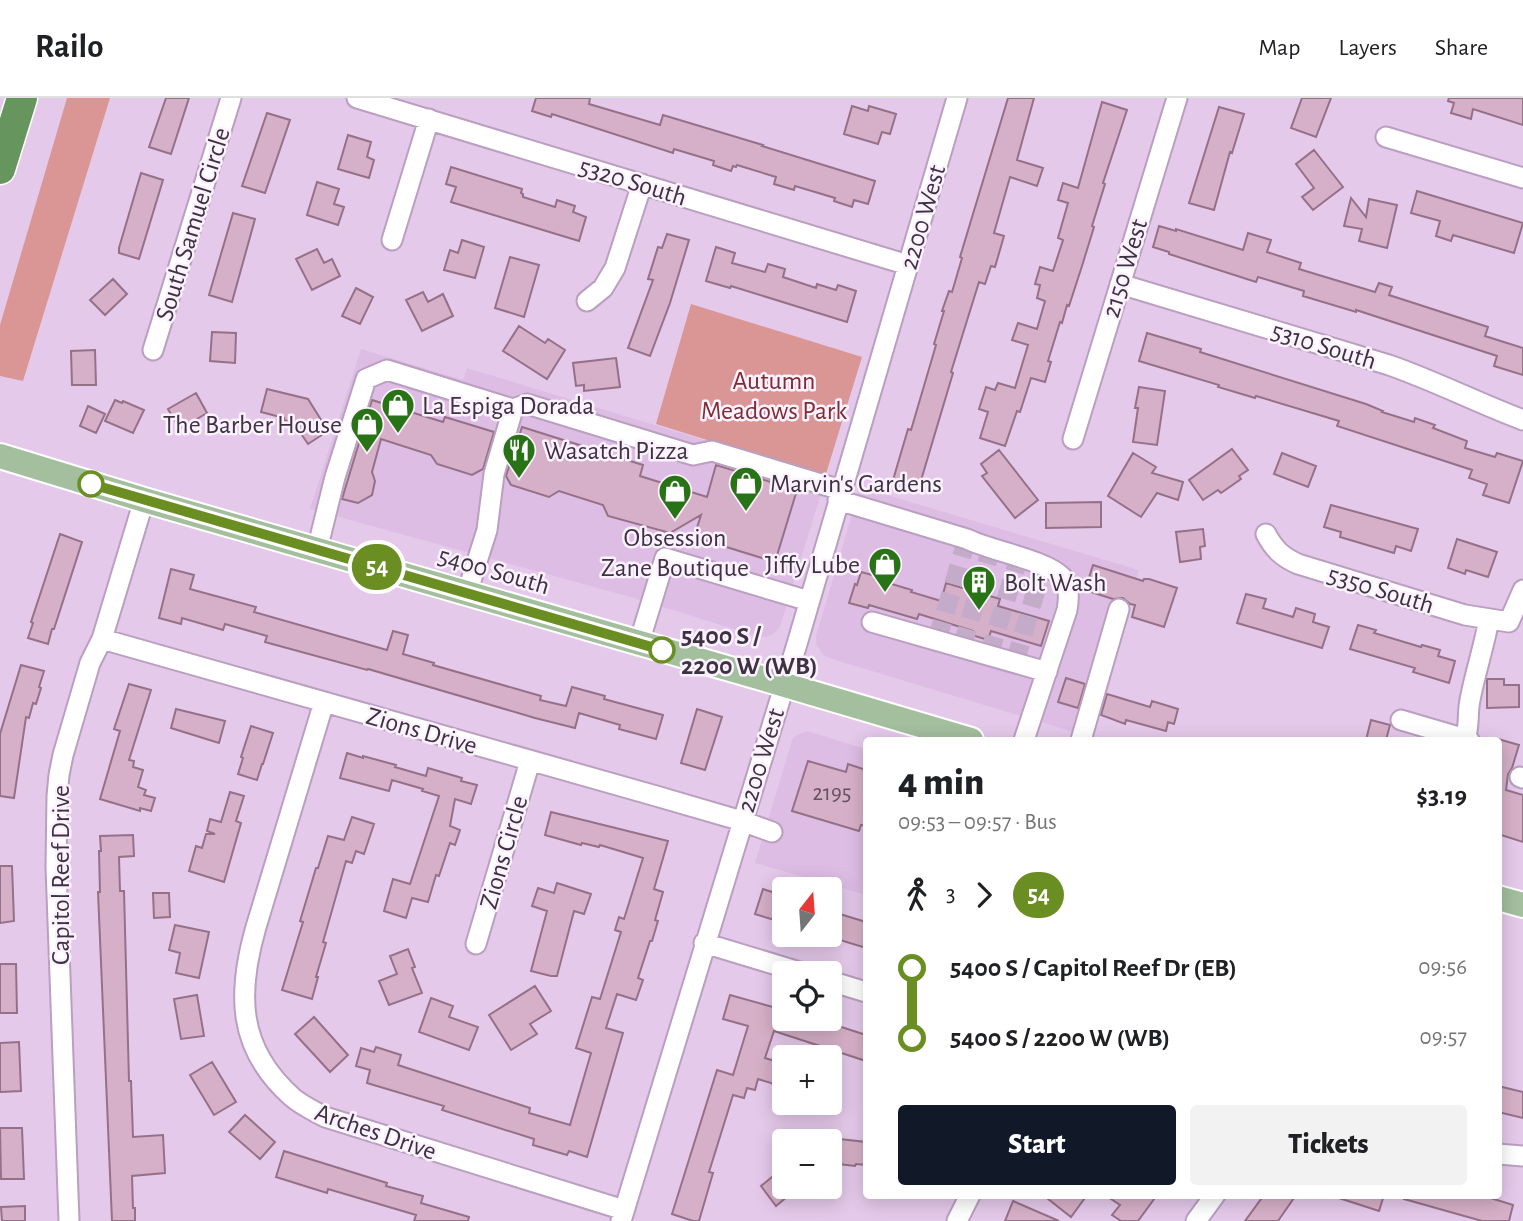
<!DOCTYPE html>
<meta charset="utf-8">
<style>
body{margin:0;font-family:"Alegreya Sans",sans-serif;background:#f2f2f2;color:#202124;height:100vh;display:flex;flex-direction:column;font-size:26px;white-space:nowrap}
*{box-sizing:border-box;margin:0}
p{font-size:23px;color:#757577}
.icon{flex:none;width:38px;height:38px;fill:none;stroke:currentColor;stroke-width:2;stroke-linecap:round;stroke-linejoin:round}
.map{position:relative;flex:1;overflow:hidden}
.side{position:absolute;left:863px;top:639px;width:639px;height:462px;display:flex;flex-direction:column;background:#fff;border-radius:7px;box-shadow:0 4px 18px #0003}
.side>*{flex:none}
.badge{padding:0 14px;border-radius:23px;font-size:24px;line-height:46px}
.needle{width:46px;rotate:17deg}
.fabs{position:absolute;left:772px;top:779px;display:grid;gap:14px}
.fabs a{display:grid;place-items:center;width:70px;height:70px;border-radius:7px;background:#fff;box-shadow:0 4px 18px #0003;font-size:35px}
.map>.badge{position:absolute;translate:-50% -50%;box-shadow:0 0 0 4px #fff}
.legs{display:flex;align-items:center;gap:10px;height:77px;padding:0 35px;font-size:23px}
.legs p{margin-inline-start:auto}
.head{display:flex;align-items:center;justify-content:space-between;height:119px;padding:0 35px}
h1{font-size:38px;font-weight:800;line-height:52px}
.action{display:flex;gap:14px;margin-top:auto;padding:14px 35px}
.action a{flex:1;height:80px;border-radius:7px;background:#111827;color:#fff;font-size:28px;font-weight:800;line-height:80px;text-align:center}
.action a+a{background:#f2f2f2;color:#202124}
ul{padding:0 35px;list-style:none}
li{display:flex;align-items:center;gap:24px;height:70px;font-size:26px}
li i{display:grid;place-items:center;width:10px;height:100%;margin:0 9px;background:currentColor}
li i::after{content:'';width:18px;height:18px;margin:-9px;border:5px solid;border-radius:50%;background:#fff}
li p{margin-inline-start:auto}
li:first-child i{background:linear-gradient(#0000 50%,currentColor 0)}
li:last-child i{background:linear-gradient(currentColor 50%,#0000 0)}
header{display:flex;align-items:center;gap:42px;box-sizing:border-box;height:98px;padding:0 35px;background:#fff;border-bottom:2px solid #e0e0e0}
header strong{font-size:33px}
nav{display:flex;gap:38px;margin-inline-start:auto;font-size:24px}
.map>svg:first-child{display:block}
.built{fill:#debde5}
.green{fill:#d99694}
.building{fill:#d6b0c8;stroke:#957188;stroke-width:2}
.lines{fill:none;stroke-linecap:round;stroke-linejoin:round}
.minor-tunnel{stroke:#c3abc9;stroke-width:19;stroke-dasharray:19 10;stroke-linecap:butt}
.minor-casing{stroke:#ba9fc0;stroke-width:23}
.major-casing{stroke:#fff;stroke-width:28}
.highway-casing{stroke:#fff;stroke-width:33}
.minor{stroke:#fff;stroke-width:19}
.major{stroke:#a3bf9e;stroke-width:24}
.highway{stroke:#66955d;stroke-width:30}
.line-1-casing{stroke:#fff;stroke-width:16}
.line-1{stroke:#6b8e23;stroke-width:10}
.stop-1-dot{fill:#fff;stroke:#6b8e23;stroke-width:3.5}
.labels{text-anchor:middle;stroke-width:5;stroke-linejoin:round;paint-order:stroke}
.number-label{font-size:23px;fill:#635261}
.street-label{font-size:26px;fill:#3d323f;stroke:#fcf1ff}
.park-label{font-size:26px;fill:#7f2d31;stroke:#fcf1ff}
.poi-label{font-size:26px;fill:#3d323f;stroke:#fcf1ff;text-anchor:start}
.stop-label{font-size:26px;font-weight:bold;fill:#3d323f;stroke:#fcf1ff;text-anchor:start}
</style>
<header>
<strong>Railo</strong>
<nav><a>Map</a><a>Layers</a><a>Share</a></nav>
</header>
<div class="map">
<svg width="1523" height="1123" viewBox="0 0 1523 1123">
<rect width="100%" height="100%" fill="#e5c9eb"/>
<path class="built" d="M 361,251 L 463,282 L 467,270 L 826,379 L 780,529 L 774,536 L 765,539 L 760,539 L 634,500 L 310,411 Z
M 860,389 L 1139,472 L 1087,638 L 832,561 L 823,557 L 816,546 L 816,538 Z
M 807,633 L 866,651 L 866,797 L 755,765 L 793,639 Z"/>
<path class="green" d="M 67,0 L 110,0 L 23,283 L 0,278 L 0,227 Z
M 691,206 L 862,259 L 825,379 L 656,326 Z"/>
<path class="building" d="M 166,0 L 189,0 L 171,56 L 149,49 Z
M 536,0 L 590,0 L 589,6 L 660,27 L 663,17 L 763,47 L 762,48 L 875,83 L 868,106 L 854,102 L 852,109 L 834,103 L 835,100 L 795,88 L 794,92 L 774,86 L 776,79 L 737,67 L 736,69 L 733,68 L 731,73 L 713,67 L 714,63 L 674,51 L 673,55 L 552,16 L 551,19 L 532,13 Z
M 1008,0 L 1034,0 L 1017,62 L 1043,70 L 1037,88 L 1010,79 L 994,135 L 1004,138 L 995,169 L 991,168 L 985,186 L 979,184 L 951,274 L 953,275 L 919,389 L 893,382 L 908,331 L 911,332 L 936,247 L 934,246 L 944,213 L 942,213 L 949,193 L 952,194 L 962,160 L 960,159 Z
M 1302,0 L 1331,0 L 1316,39 L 1291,30 Z
M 1449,0 L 1523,0 L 1523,27 L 1473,11 L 1471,21 L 1451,15 L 1454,5 L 1448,3 Z
M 1102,4 L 1127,12 L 1103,85 L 1105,86 L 1092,128 L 1094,129 L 1082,168 L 1069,208 L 1067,207 L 1062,225 L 1060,224 L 1048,263 L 1051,264 L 1045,284 L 1031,280 L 1020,314 L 1017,313 L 1005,348 L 980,340 L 988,314 L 979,311 L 986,289 L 995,292 L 998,285 L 1015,290 L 1028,247 L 1012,242 L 1018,225 L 1037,231 L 1045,203 L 1037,200 L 1040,187 L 1035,186 L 1040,169 L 1053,173 L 1063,142 L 1058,140 L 1068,105 L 1058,102 L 1063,85 L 1078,90 Z
M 852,8 L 868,13 L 869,8 L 896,16 L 890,36 L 882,34 L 878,46 L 844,36 Z
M 1219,9 L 1244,16 L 1232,55 L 1230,54 L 1214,112 L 1189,105 Z
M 267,15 L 290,22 L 265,95 L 242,88 Z
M 348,37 L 371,44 L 367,59 L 374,62 L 369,80 L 338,71 Z
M 1314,52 L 1343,89 L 1313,112 L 1302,99 L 1314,90 L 1296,66 Z
M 451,69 L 522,91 L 521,95 L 523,96 L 523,99 L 555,109 L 557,102 L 575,108 L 573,114 L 586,119 L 579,143 L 451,104 L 456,89 L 446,86 Z
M 141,75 L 163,82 L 139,161 L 119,155 L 119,150 Z
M 317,84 L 339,91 L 334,106 L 344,109 L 338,127 L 307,117 Z
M 1417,93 L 1523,125 L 1514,155 L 1453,137 L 1451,143 L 1436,138 L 1440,123 L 1411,115 Z
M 1351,100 L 1366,119 L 1369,101 L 1397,107 L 1387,150 L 1359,143 L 1362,131 L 1344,128 Z
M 233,115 L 255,121 L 232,204 L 209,197 Z
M 1159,128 L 1176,133 L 1176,131 L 1243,152 L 1248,135 L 1271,142 L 1267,154 L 1301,165 L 1299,171 L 1375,194 L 1379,185 L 1392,189 L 1389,197 L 1488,229 L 1485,238 L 1523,250 L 1523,277 L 1494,268 L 1497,258 L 1356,212 L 1356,214 L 1303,198 L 1304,193 L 1258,179 L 1256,184 L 1169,156 L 1169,154 L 1153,149 Z
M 667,136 L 689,142 L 670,205 L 650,258 L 628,250 L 653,182 L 648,181 L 658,149 L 662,150 Z
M 462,142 L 484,149 L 475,180 L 444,172 L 450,152 L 458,155 Z
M 716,149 L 735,155 L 732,165 L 765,174 L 768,166 L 785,171 L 783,179 L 816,190 L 817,186 L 836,192 L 838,187 L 856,193 L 847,224 L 731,188 L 730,190 L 706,183 Z
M 317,151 L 324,165 L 332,161 L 340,178 L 312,192 L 296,161 Z
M 510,159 L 539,167 L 524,219 L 495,210 Z
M 113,181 L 127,196 L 105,217 L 90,202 Z
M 356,190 L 373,199 L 360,226 L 342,218 Z
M 423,194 L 428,204 L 443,196 L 453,218 L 422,233 L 406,202 Z
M 519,228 L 545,245 L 548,241 L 565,252 L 547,281 L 503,253 Z
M 212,234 L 236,235 L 235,265 L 210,263 Z
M 1147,235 L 1201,251 L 1200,254 L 1366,306 L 1383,313 L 1382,314 L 1414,324 L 1415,320 L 1435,327 L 1433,330 L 1467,343 L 1465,350 L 1495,359 L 1497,355 L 1523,363 L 1509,405 L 1483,397 L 1487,386 L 1469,380 L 1472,372 L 1337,328 L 1339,323 L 1256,298 L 1255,300 L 1218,289 L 1219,287 L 1139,263 Z
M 95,252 L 96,287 L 72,287 L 71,253 Z
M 616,260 L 620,289 L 584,293 L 584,287 L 576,288 L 573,265 Z
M 1139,289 L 1165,293 L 1157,347 L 1133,344 L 1138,310 L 1135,310 Z
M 267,291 L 308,301 L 328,333 L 308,346 L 297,330 L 288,323 L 283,322 L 284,320 L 261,314 Z
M 196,295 L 207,315 L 180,331 L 168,311 Z
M 115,302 L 122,305 L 123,303 L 144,312 L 133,335 L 105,323 Z
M 372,302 L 443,324 L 445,319 L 494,334 L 483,371 L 472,377 L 437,366 L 431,357 L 381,341 L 372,374 L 375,383 L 372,397 L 358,405 L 342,401 Z
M 88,308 L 105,316 L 96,335 L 80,328 Z
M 522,329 L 643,367 L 640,378 L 707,399 L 716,367 L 797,392 L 775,464 L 694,439 L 701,417 L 670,435 L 608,418 L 603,407 L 559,393 L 549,399 L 511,387 L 506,378 Z
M 1232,351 L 1248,372 L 1239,378 L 1241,381 L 1221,395 L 1218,392 L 1203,402 L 1189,382 Z
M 999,352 L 1038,402 L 1015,420 L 982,378 L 987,375 L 981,366 Z
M 1133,355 L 1156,369 L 1152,375 L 1183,384 L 1178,402 L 1157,395 L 1141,419 L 1108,398 Z
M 1282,355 L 1316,368 L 1308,389 L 1274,376 Z
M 1101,404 L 1101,429 L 1046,430 L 1046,405 Z
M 1331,407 L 1418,431 L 1411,453 L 1396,448 L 1394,455 L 1340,439 L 1341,434 L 1324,429 Z
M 1203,431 L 1205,448 L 1200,449 L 1201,461 L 1180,464 L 1176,434 Z
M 60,436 L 82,444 L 54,531 L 52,531 L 48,546 L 28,540 L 33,525 L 31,524 Z
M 1457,441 L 1497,454 L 1488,479 L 1466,472 L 1465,476 L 1448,470 Z
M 1093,467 L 1143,483 L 1144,481 L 1149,481 L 1177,490 L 1164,529 L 1132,519 L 1135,507 L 1130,506 L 1123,500 L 1113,501 L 1085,492 Z
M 171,471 L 194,477 L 190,491 L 256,509 L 254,514 L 387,552 L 393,533 L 408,537 L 403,556 L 434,565 L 433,567 L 541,598 L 540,602 L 566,608 L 572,589 L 605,598 L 604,601 L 663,617 L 656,641 L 619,631 L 620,627 L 579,615 L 575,630 L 535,620 L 368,571 L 367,572 L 265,544 L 267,538 L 225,526 L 223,532 L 182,520 L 181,526 L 159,520 Z
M 861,474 L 876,478 L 875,481 L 912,492 L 911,494 L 941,503 L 946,485 L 1000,501 L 998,508 L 1049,523 L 1041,548 L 991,533 L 988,542 L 972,537 L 973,533 L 919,516 L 917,521 L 869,507 L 868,510 L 849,505 L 855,486 L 857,487 Z
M 1246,496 L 1266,501 L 1263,510 L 1293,519 L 1296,510 L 1315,516 L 1313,524 L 1329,529 L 1322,550 L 1237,525 Z
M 1358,527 L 1376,532 L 1374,535 L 1421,549 L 1422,547 L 1440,552 L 1438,558 L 1455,563 L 1449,585 L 1413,574 L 1415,570 L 1350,551 Z
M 21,567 L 44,573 L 39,589 L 41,590 L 36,606 L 33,605 L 29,620 L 26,619 L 14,700 L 0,698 L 0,636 Z
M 1066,580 L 1085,586 L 1078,610 L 1058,604 Z
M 1487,581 L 1504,581 L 1504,587 L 1519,587 L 1519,609 L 1487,610 Z
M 129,586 L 151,592 L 129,662 L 134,663 L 133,669 L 143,672 L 138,689 L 146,692 L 144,697 L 155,700 L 151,713 L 140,710 L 140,713 L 100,701 L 120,633 L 114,631 Z
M 1107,596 L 1150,609 L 1152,603 L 1178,611 L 1174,626 L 1168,624 L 1166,633 L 1126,622 L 1125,626 L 1101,617 Z
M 176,611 L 225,623 L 219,645 L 171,630 Z
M 697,611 L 722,619 L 705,672 L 681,665 Z
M 1371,622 L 1390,627 L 1386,642 L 1366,642 Z
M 251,628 L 273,635 L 263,666 L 262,666 L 257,682 L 238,676 L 243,660 L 241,659 Z
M 1498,641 L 1519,647 L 1512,670 L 1508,676 L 1506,692 L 1523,697 L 1523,744 L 1498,736 Z
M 347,655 L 363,660 L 363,658 L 396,667 L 395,669 L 426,678 L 428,670 L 462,680 L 461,683 L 477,687 L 471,706 L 455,701 L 450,728 L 460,732 L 455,747 L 450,745 L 439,778 L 436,777 L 428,804 L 412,800 L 406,820 L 384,813 L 393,781 L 410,786 L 439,698 L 422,693 L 423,691 L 392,682 L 389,693 L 340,680 Z
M 808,663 L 846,674 L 848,666 L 866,672 L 866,728 L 861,727 L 859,733 L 792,713 Z
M 230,694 L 244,698 L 236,723 L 241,725 L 224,784 L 189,773 L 196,748 L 202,750 L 206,736 L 215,736 L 207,733 L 210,721 L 221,724 Z
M 551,714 L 668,743 L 654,791 L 663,794 L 655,822 L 658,823 L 652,843 L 650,843 L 638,880 L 643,882 L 636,902 L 617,896 L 606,930 L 623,935 L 587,1059 L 569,1053 L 567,1057 L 533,1047 L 534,1041 L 442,1012 L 444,1008 L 367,985 L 370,972 L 356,968 L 361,950 L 374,954 L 376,949 L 401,957 L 398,967 L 530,1010 L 529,1015 L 570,1027 L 591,955 L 576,950 L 592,899 L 600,901 L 621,834 L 615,832 L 619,819 L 624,821 L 643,760 L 600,747 L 599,749 L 582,745 L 581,747 L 545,737 Z
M 352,719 L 374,726 L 364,756 L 356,753 L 352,765 L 346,763 L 323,844 L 326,845 L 316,879 L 318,879 L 312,901 L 282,892 L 303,824 L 300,823 L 316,770 L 318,770 L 328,738 L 344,742 Z
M 133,737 L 134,758 L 119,759 L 120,793 L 124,793 L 129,983 L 131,983 L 133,1039 L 163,1037 L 165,1075 L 132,1078 L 133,1110 L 135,1110 L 135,1123 L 112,1123 L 98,794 L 100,794 L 99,753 L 101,753 L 100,738 Z
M 0,768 L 12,768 L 14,823 L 0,825 Z
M 557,785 L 591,796 L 584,816 L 574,813 L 557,878 L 551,878 L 531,873 L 547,813 L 532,808 L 538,790 L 554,795 Z
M 763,791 L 784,798 L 784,825 L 755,816 Z
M 153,795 L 169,795 L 170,819 L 154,820 Z
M 830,813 L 866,824 L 866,850 L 830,839 Z
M 175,827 L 209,834 L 199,880 L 176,875 L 180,855 L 169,852 Z
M 408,851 L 415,869 L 412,870 L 422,895 L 389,907 L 379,883 L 397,876 L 390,858 Z
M 0,866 L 16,866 L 17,915 L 0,915 Z
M 535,888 L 551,913 L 530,926 L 537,936 L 511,952 L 489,917 Z
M 197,897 L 204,938 L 181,941 L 174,901 Z
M 730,897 L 780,911 L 778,920 L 814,920 L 866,937 L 866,963 L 774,933 L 765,960 L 784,966 L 784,989 L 758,981 L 755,992 L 747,990 L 744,1000 L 733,997 L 709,1074 L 713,1075 L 699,1123 L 693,1123 L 672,1116 L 717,972 L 733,977 L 748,928 L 723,921 Z
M 431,900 L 453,908 L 449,919 L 478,929 L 469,952 L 419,934 Z
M 314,919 L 348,957 L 330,974 L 295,936 Z
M 19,944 L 21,993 L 0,994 L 0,945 Z
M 212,964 L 236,1004 L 214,1017 L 190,977 Z
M 1498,988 L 1523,994 L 1523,1020 L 1498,1014 Z
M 245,1017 L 275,1044 L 260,1061 L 229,1034 Z
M 0,1030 L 22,1030 L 24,1081 L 1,1081 Z
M 830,1040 L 866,1044 L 866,1067 L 856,1066 L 855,1068 L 830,1065 Z
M 284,1053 L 387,1085 L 386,1088 L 423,1098 L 421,1105 L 469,1119 L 468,1123 L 414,1123 L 416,1117 L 328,1091 L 327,1095 L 276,1079 Z
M 784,1069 L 784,1088 L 800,1088 L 776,1108 L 761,1088 Z
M 1043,1097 L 1087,1097 L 1071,1119 Z
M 1105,1097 L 1157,1097 L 1138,1123 L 1121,1123 L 1112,1117 L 1120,1107 Z
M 1264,1097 L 1296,1097 L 1278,1123 L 1245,1123 Z
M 1340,1097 L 1384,1097 L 1379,1113 L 1339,1100 Z
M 1405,1097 L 1481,1097 L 1513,1107 L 1509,1123 L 1482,1123 L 1404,1101 Z
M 1013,1103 L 1059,1123 L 1005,1123 Z
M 25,1108 L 25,1123 L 2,1123 L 1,1109 Z"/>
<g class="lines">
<path class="minor-tunnel" d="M 937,542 L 967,441
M 962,549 L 991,451
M 989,557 L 1019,459
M 1015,564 L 1043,468"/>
<defs>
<path id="minor" d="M 357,0 L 908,167
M 1386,39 L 1523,80
M 392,142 L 429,21
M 1120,186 L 1389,267 C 1435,283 1478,305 1523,322
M 587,203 L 603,190 L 615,170 L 642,86
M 153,252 L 231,0
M 1073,341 L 1177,0
M 838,402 L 967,441 C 991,453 1047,462 1063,480 C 1070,489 1069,501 1067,512 L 1024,642
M 1266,436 C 1274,451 1282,459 1298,466 L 1465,517 L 1509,524 L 1523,492
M 317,452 L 335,379 L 366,281 L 387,272 L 513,311 L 527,306 L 693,357 L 712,353 L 841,392
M 467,495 L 487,432 L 494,376 L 513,311
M 872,524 L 1047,574
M 102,541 L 656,698 L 742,723 L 772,734
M 639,545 L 665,460 L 809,503
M 324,604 L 256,829 C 237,895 237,950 292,999 C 301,1007 314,1013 325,1019 L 624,1112
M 1401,622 L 1469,642
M 1465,641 C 1470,627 1467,616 1470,602 C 1475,575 1484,549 1489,521
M 1081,642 L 1119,511
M 1520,679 L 1523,680
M 704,845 L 803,875
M 476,846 L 530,663
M 830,883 L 866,894
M 1498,1056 L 1523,1058
M 69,1123 L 56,769 L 57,698 L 59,677 L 63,657 L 90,565 L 102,541 L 144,402
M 621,1123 L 797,546 L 957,0
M 957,1123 L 970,1097
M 1196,1123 L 1215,1097"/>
<path id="major" d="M 0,358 L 144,402 L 758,579 L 971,642
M 1498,800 L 1523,807"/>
<path id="highway" d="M 0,71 L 22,0"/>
</defs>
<use href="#minor" class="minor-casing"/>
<use href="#major" class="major-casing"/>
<use href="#highway" class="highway-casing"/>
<use href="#minor" class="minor"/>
<use href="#major" class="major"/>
<use href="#highway" class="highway"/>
</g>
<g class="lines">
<defs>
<path id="line-1" d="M 91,386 L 662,552"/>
</defs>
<use href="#line-1" class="line-1-casing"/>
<use href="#line-1" class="line-1"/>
</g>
<defs>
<symbol id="shop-pin" viewBox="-11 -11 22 30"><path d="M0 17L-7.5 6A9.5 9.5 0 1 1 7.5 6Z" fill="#297317" stroke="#fcf1ff"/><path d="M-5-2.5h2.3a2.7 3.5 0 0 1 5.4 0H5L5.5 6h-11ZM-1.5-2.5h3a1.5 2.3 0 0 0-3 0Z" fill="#fff"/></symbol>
<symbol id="restaurant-pin" viewBox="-11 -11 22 30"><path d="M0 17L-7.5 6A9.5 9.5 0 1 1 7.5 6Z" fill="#297317" stroke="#fcf1ff"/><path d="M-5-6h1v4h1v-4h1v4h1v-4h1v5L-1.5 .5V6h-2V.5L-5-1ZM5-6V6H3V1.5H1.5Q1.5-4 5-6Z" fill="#fff"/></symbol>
<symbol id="building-pin" viewBox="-11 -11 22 30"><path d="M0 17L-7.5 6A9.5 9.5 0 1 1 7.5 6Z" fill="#297317" stroke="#fcf1ff"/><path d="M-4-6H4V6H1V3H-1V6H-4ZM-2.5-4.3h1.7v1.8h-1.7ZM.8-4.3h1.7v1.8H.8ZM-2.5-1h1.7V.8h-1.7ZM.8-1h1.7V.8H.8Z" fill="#fff"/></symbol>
</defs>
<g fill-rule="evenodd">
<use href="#shop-pin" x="379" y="288" width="38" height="52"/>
<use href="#shop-pin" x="348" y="307" width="38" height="52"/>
<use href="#restaurant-pin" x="500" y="333" width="38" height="52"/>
<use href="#shop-pin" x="727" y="366" width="38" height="52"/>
<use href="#shop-pin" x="656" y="374" width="38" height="52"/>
<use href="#shop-pin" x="866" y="447" width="38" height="52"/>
<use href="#building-pin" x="960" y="465" width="38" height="52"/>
</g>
<g class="stop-1-dot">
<circle cx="91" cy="386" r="12"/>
<circle cx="662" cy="552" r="12"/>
</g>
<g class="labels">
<g class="number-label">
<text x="832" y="702">2195</text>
</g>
<g class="street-label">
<text transform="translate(633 83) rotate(17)" y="9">5320 South</text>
<text transform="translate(922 119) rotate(-74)" y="9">2200 West</text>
<text transform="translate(192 126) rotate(-73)" y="9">South Samuel Circle</text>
<text transform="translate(1124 170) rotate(-73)" y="9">2150 West</text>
<text transform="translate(1324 247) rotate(17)" y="9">5310 South</text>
<text transform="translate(494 472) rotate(16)" y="9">5400 South</text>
<text transform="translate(1381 491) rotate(17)" y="9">5350 South</text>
<text transform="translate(422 632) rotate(16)" y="9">Zions Drive</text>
<text transform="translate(760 662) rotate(-73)" y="9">2200 West</text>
<text transform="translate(503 754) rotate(-74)" y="9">Zions Circle</text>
<text transform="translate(60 777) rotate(-90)" y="9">Capitol Reef Drive</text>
<text transform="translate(376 1033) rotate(19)" y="9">Arches Drive</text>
</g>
<g class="park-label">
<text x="774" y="291">Autumn<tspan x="774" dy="30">Meadows Park</tspan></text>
</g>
<g class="poi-label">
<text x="422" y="316">La Espiga Dorada</text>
<text x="342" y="335" text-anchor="end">The Barber House</text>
<text x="544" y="361">Wasatch Pizza</text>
<text x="770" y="394">Marvin's Gardens</text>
<text x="675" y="448" text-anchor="middle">Obsession<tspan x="675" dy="30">Zane Boutique</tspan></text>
<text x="860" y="475" text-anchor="end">Jiffy Lube</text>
<text x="1004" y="493">Bolt Wash</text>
</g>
<g class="stop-label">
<text x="681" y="546">5400 S /<tspan x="681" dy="30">2200 W (WB)</tspan></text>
</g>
</g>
</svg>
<div class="fabs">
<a><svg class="needle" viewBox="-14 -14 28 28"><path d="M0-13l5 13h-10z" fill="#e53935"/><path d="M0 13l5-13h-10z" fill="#757577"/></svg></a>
<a><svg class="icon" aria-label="locate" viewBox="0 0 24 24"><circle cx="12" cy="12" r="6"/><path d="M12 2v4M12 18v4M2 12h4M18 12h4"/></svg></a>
<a>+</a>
<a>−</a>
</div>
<b class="badge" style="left:377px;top:469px;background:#6b8e23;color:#fff">54</b>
<section class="side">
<div class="head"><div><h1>4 min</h1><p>09:53 – 09:57 · Bus</p></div><b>$3.19</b></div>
<div class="legs"><svg class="icon" aria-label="walk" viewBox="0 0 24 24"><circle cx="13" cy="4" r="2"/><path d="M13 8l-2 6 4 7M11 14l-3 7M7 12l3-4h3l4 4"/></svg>3<svg class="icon" aria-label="forward" viewBox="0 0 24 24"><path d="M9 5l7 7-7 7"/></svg><b class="badge" style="background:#6b8e23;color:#fff">54</b></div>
<ul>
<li><i style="color:#6b8e23"></i><b>5400 S / Capitol Reef Dr (EB)</b><p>09:56</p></li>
<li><i style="color:#6b8e23"></i><b>5400 S / 2200 W (WB)</b><p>09:57</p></li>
</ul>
<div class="action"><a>Start</a><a>Tickets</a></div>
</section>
</div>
